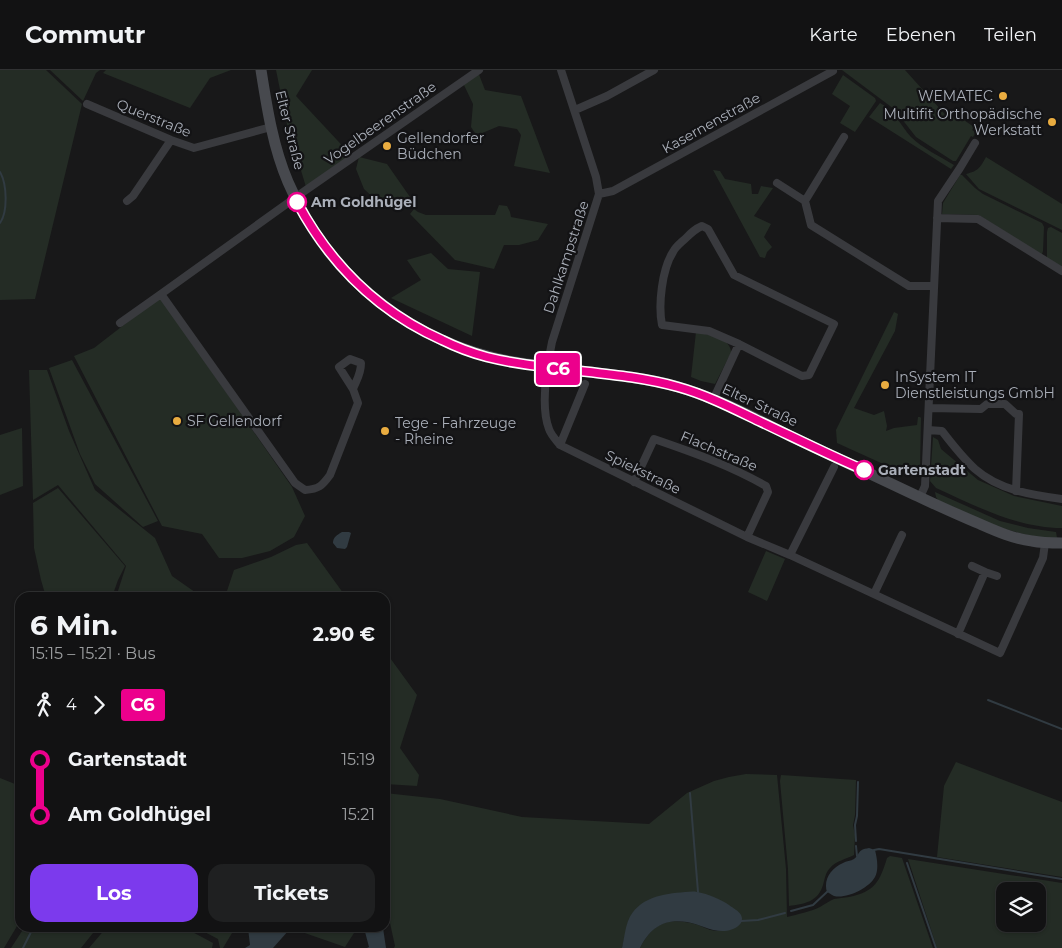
<!DOCTYPE html>
<html lang="de">
<meta charset="utf-8">
<style>
body{margin:0;font-family:Montserrat,sans-serif;background:#1f2021;color:#f1f3f6;height:100vh;display:flex;flex-direction:column;font-size:19px;white-space:nowrap}
*{box-sizing:border-box;margin:0}
p{font-size:16px;color:#9c9ea0}
.icon{flex:none;width:28px;height:28px;fill:none;stroke:currentColor;stroke-width:2;stroke-linecap:round;stroke-linejoin:round}
.map{position:relative;flex:1;overflow:hidden}
.side{position:absolute;left:15px;top:522px;width:375px;height:340px;display:flex;flex-direction:column;background:#121213;border-radius:15px;box-shadow:0 1px 4px #0004,0 0 0 1px #313233}
.side>*{flex:none}
.badge{padding:0 10px;border-radius:4px;font-size:18px;line-height:32px}
.fabs{position:absolute;left:996px;top:812px;display:grid;gap:10px}
.fabs a{display:grid;place-items:center;width:50px;height:50px;border-radius:10px;background:#121213;box-shadow:0 1px 4px #0004,0 0 0 1px #313233;font-size:25px}
.map>.badge{position:absolute;translate:-50% -50%;box-shadow:0 0 0 2px #fff}
.legs{display:flex;align-items:center;gap:8px;height:55px;padding:0 15px;font-size:16px}
.legs p{margin-inline-start:auto}
.headline{display:flex;align-items:center;justify-content:space-between;height:85px;padding:0 15px}
h1{font-size:28px;font-weight:700;line-height:38px}
.button{display:flex;gap:10px;margin-top:auto;padding:10px 15px}
.button a{flex:1;height:58px;border-radius:15px;background:#7c3aed;color:#fff;font-size:20px;font-weight:700;line-height:58px;text-align:center}
.button a+a{background:#1f2021;color:#f1f3f6}
ul{padding:0 15px;list-style:none}
li{display:flex;align-items:center;gap:18px;height:55px;font-size:19px}
li i{display:grid;place-items:center;width:8px;height:100%;margin:0 6px;background:currentColor}
li i::after{content:'';width:12px;height:12px;margin:-6px;border:4px solid;border-radius:50%;background:#121213}
li p{margin-inline-start:auto}
li:first-child i{background:linear-gradient(#0000 50%,currentColor 0)}
li:last-child i{background:linear-gradient(currentColor 50%,#0000 0)}
header{display:flex;align-items:center;gap:30px;box-sizing:border-box;height:70px;padding:0 25px;background:#121213;border-bottom:1px solid #313233}
header strong{font-size:24px}
nav{display:flex;gap:28px;margin-inline-start:auto;font-size:18px}
.map>svg:first-child{display:block}
.green{fill:#242c25;fill-rule:evenodd}
.water{fill:#313b42}
.lines{fill:none;stroke-linecap:round;stroke-linejoin:round}
.stream{stroke:#313b42;stroke-width:2}
.minor{stroke:#393a3e;stroke-width:8}
.secondary{stroke:#47494e;stroke-width:11}
.line-1-casing{stroke:#fff;stroke-width:11}
.line-1{stroke:#ec008c;stroke-width:8}
.poi-dot{fill:#e9ac40;stroke:#131315;stroke-width:2}
.stop-1-dot{fill:#fff;stroke:#ec008c;stroke-width:2.5}
.labels{text-anchor:middle;stroke-width:4.5;stroke-linejoin:round;paint-order:stroke}
.poi-label{font-size:14px;fill:#aaafb9;stroke:#131315;text-anchor:start}
.street-label{font-size:14px;fill:#aaafb9;stroke:#131315}
.stop-label{font-size:14px;font-weight:bold;fill:#aaafb9;stroke:#131315;text-anchor:start}
</style>
<header>
<strong>Commutr</strong>
<nav><a>Karte</a><a>Ebenen</a><a>Teilen</a></nav>
</header>
<div class="map">
<svg width="1062" height="878" viewBox="0 0 1062 878">
<rect width="100%" height="100%" fill="#181819"/>
<path class="green" d="M 0,0 L 46,0 L 82,34 L 35,229 L 0,230 Z
M 50,0 L 100,0 L 96,3 L 83,31 Z
M 106,0 L 231,0 L 210,8 L 190,38 L 103,3 Z
M 276,0 L 312,0 L 296,26 L 351,85 L 306,117 L 287,54 Z
M 842,0 L 905,0 L 950,50 L 954,47 L 958,46 L 974,57 L 972,60 L 976,62 L 973,67 L 971,66 L 956,91 L 953,91 L 916,67 L 894,39 Z
M 478,2 L 485,20 L 521,26 L 550,103 L 514,96 L 521,65 L 517,59 L 499,56 L 480,64 L 475,63 L 471,57 L 473,34 L 463,13 Z
M 843,5 L 875,28 L 876,31 L 855,62 L 840,53 L 850,36 L 832,24 Z
M 880,33 C 894,40 901,56 911,67 C 922,78 941,87 954,95 L 951,99 L 869,47 Z
M 359,87 L 387,94 L 410,127 L 403,137 L 395,128 L 380,134 L 364,119 L 356,99 Z
M 986,87 L 1062,134 L 1062,160 L 979,119 L 966,104 C 978,101 980,98 986,87 Z
M 713,100 L 720,101 L 725,109 L 751,114 L 752,124 L 758,124 L 761,116 L 773,118 L 754,146 L 771,154 L 764,167 L 772,177 L 767,182 L 765,188 L 760,187 Z
M 960,105 L 962,105 L 975,118 L 983,124 L 1042,153 L 1044,157 L 1043,181 L 1042,184 L 1040,184 L 979,145 L 942,144 L 943,133 Z
M 499,135 L 507,136 L 510,142 L 511,147 L 548,154 L 538,170 L 519,175 L 504,175 L 494,199 L 455,190 L 410,144 L 414,139 L 418,142 L 426,145 L 495,145 Z
M 1051,157 L 1062,163 L 1062,197 L 1047,188 L 1047,162 L 1048,158 Z
M 431,183 L 448,199 L 480,202 L 472,266 L 391,228 L 421,210 L 407,190 Z
M 160,227 L 292,417 L 305,446 L 294,467 L 270,481 L 242,488 L 219,488 L 202,464 L 162,456 L 74,286 L 94,278 Z
M 894,242 L 898,244 L 895,261 L 854,338 L 874,345 L 884,341 L 887,356 L 886,361 L 894,358 L 917,355 L 918,347 L 920,347 L 921,348 L 920,399 L 919,402 L 912,407 L 837,373 L 836,360 Z
M 696,262 C 708,265 732,268 731,283 L 715,314 L 701,311 L 691,307 Z
M 72,290 L 158,451 L 143,457 L 95,414 L 80,384 L 49,298 Z
M 29,300 L 47,300 L 69,361 L 95,420 L 155,468 L 172,506 L 202,527 L 116,527 L 126,496 L 58,415 L 33,430 Z
M 22,358 L 23,416 L 0,425 L 0,365 Z
M 933,367 L 938,370 L 941,379 L 978,410 L 1014,426 L 1062,436 L 1062,458 C 1017,458 976,436 936,418 L 930,411 Z
M 58,418 L 125,496 L 118,510 L 112,527 L 46,527 L 41,510 L 34,478 L 33,433 Z
M 935,422 L 1000,451 L 1028,458 L 1056,462 L 1057,468 L 1035,467 L 994,456 L 938,430 L 936,427 Z
M 307,473 L 346,527 L 225,527 L 234,500 L 271,487 L 296,475 Z
M 766,481 L 785,489 L 767,531 L 748,522 Z
M 385,581 L 417,625 L 400,678 L 419,705 L 417,716 L 385,714 Z
M 956,692 L 1062,732 L 1062,807 L 937,787 L 944,716 Z
M 746,704 L 777,705 L 786,799 L 787,847 C 798,844 810,842 820,837 C 825,834 829,831 834,829 C 839,828 844,828 849,827 C 875,822 880,811 887,788 L 890,786 L 902,788 L 933,878 L 640,878 C 654,851 670,847 698,855 C 703,857 711,861 717,861 C 722,861 736,854 742,851 L 629,849 L 622,878 L 394,878 L 395,876 L 385,830 L 385,723 L 440,729 L 522,747 L 649,754 L 687,723 L 714,711 L 729,707 Z
M 781,705 L 856,710 L 855,745 L 853,755 L 855,765 L 854,785 C 846,789 836,791 830,798 C 825,803 825,809 823,815 C 818,832 804,834 789,836 L 788,799 L 780,711 Z
M 0,708 L 20,716 L 20,851 L 4,878 L 0,878 Z
M 908,789 L 1062,813 L 1062,878 L 937,878 ZM 1038,821 L 1038,854 L 1005,854 L 1005,821 Z
M 24,858 L 97,858 L 81,878 L 11,878 Z
M 106,858 L 185,858 L 213,873 L 212,878 L 89,878 Z
M 197,858 L 235,858 L 223,878 L 220,878 L 218,869 Z
M 301,858 L 353,858 L 354,863 L 345,877 L 299,861 Z"/>
<path class="water" d="M 342,462 L 349,462 L 351,463 L 347,477 L 345,479 L 337,478 L 333,473 C 333,467 337,465 342,462 Z
M 869,778 L 875,780 C 877,788 879,799 875,807 C 869,818 847,829 834,826 C 831,825 830,823 827,822 C 823,810 831,798 843,793 C 846,791 851,791 854,789 C 861,784 856,780 869,778 Z
M 685,822 C 689,822 693,821 697,822 C 706,823 722,830 729,835 C 733,838 739,841 741,845 C 746,855 732,861 725,861 C 711,862 700,854 687,852 C 664,848 650,858 640,878 L 622,878 C 624,869 625,859 628,851 C 638,827 663,824 685,822 Z
M 248,858 L 288,858 L 289,860 L 273,878 L 245,878 L 250,875 Z
M 364,858 L 383,858 L 386,878 L 367,878 L 369,877 Z"/>
<g class="lines">
<path class="stream" d="M 0,102 C 7,114 8,142 0,153
M 988,630 L 1062,659
M 690,723 L 698,822
M 856,771 L 855,755 L 857,746 L 858,712
M 856,776 L 857,786
M 874,780 L 879,779 L 1062,809
M 907,793 L 936,878
M 791,841 L 813,835 L 828,821
M 741,851 L 758,850 L 785,843
M 23,878 L 33,858"/>
<path class="minor" d="M 561,0 L 596,107 L 599,124 L 552,272 C 547,296 540,336 549,359 C 551,365 556,370 560,375 L 747,467 L 790,485 L 1000,583 L 1043,488 L 1045,473
M 87,34 L 171,70 L 194,78 L 271,57
M 575,40 L 607,26 L 654,0
M 844,67 L 805,131 L 811,155 L 909,216 L 934,216
M 777,113 L 805,131
M 599,124 L 613,121 L 833,1 L 832,0
M 127,131 L 133,126 L 171,70
M 937,148 L 978,149 L 1062,201
M 702,156 L 708,159 L 734,205 L 834,254 L 809,305 L 802,306 L 739,274 L 709,261 L 662,255 C 658,235 662,199 673,182 C 676,176 682,172 686,168 C 692,162 695,159 702,156 Z
M 120,253 L 161,224
M 353,319 C 357,309 361,304 361,293 L 350,289 L 339,297 L 353,319 L 358,333 L 330,405 C 322,416 319,419 305,420 L 295,413 L 161,224 L 306,120 L 479,0
M 713,330 L 739,274
M 929,338 L 981,339 L 987,334 L 1005,334 L 1016,344 L 1019,344 L 1016,421
M 928,360 L 942,361 C 952,374 963,388 975,399 C 999,420 1031,425 1062,429
M 560,375 L 585,314
M 634,412 L 654,369 C 692,382 731,396 766,416 L 768,422 L 747,467
M 920,427 L 925,416 L 938,131 L 960,98 L 975,73
M 790,485 L 834,397
M 985,502 L 997,506
M 874,524 L 902,465
M 958,564 L 985,502 L 972,496"/>
<path class="secondary" d="M 261,0 C 267,38 273,77 288,112 C 328,207 412,274 514,292 C 558,300 604,302 648,310 C 675,314 700,324 725,334 C 746,343 767,354 788,365 C 831,385 873,405 915,425 C 937,435 958,445 980,454 C 996,461 1014,469 1032,471 C 1042,473 1052,473 1062,473"/>
</g>
<g class="lines">
<defs>
<path id="line-1" d="M 297,132 C 330,194 377,241 442,270 C 456,277 472,283 487,287 C 507,292 527,295 547,297 C 591,303 635,305 678,317 C 707,325 734,339 761,352 C 795,368 829,385 864,400"/>
</defs>
<use href="#line-1" class="line-1-casing"/>
<use href="#line-1" class="line-1"/>
</g>
<g class="poi-dot">
<circle cx="1003" cy="26" r="5"/>
<circle cx="1052" cy="52" r="5"/>
<circle cx="387" cy="76" r="5"/>
<circle cx="885" cy="315" r="5"/>
<circle cx="177" cy="351" r="5"/>
<circle cx="385" cy="361" r="5"/>
</g>
<g class="stop-1-dot">
<circle cx="297" cy="132" r="9"/>
<circle cx="864" cy="400" r="9"/>
</g>
<g class="labels">
<g class="poi-label">
<text x="993" y="31" text-anchor="end">WEMATEC</text>
<text x="1042" y="49" text-anchor="end">Multifit Orthopädische<tspan x="1042" dy="16">Werkstatt</tspan></text>
<text x="397" y="73">Gellendorfer<tspan x="397" dy="16">Büdchen</tspan></text>
<text x="895" y="312">InSystem IT<tspan x="895" dy="16">Dienstleistungs GmbH</tspan></text>
<text x="187" y="356">SF Gellendorf</text>
<text x="395" y="358">Tege - Fahrzeuge<tspan x="395" dy="16">- Rheine</tspan></text>
</g>
<g class="street-label">
<text transform="translate(154 48) rotate(22)" y="5">Querstraße</text>
<text transform="translate(380 53) rotate(-35)" y="5">Vogelbeerenstraße</text>
<text transform="translate(711 53) rotate(-29)" y="5">Kasernenstraße</text>
<text transform="translate(290 60) rotate(76)" y="5">Elter Straße</text>
<text transform="translate(566 187) rotate(-72)" y="5">Dahlkampstraße</text>
<text transform="translate(760 335) rotate(25)" y="5">Elter Straße</text>
<text transform="translate(719 381) rotate(23)" y="5">Flachstraße</text>
<text transform="translate(643 402) rotate(26)" y="5">Spiekstraße</text>
</g>
<g class="stop-label">
<text x="311" y="137">Am Goldhügel</text>
<text x="878" y="405">Gartenstadt</text>
</g>
</g>
</svg>
<div class="fabs">
<a><svg class="icon" aria-label="layers" viewBox="0 0 24 24"><path d="M12 4l9 5-9 5-9-5zM3 14l9 5 9-5"/></svg></a>
</div>
<b class="badge" style="left:558px;top:299px;background:#ec008c;color:#fff">C6</b>
<section class="side">
<div class="headline"><div><h1>6 Min.</h1><p>15:15 – 15:21 · Bus</p></div><b>2.90 €</b></div>
<div class="legs"><svg class="icon" aria-label="walk" viewBox="0 0 24 24"><circle cx="13" cy="4" r="2"/><path d="M13 8l-2 6 4 7M11 14l-3 7M7 12l3-4h3l4 4"/></svg>4<svg class="icon" aria-label="forward" viewBox="0 0 24 24"><path d="M9 5l7 7-7 7"/></svg><b class="badge" style="background:#ec008c;color:#fff">C6</b></div>
<ul>
<li><i style="color:#ec008c"></i><b>Gartenstadt</b><p>15:19</p></li>
<li><i style="color:#ec008c"></i><b>Am Goldhügel</b><p>15:21</p></li>
</ul>
<div class="button"><a>Los</a><a>Tickets</a></div>
</section>
</div>
